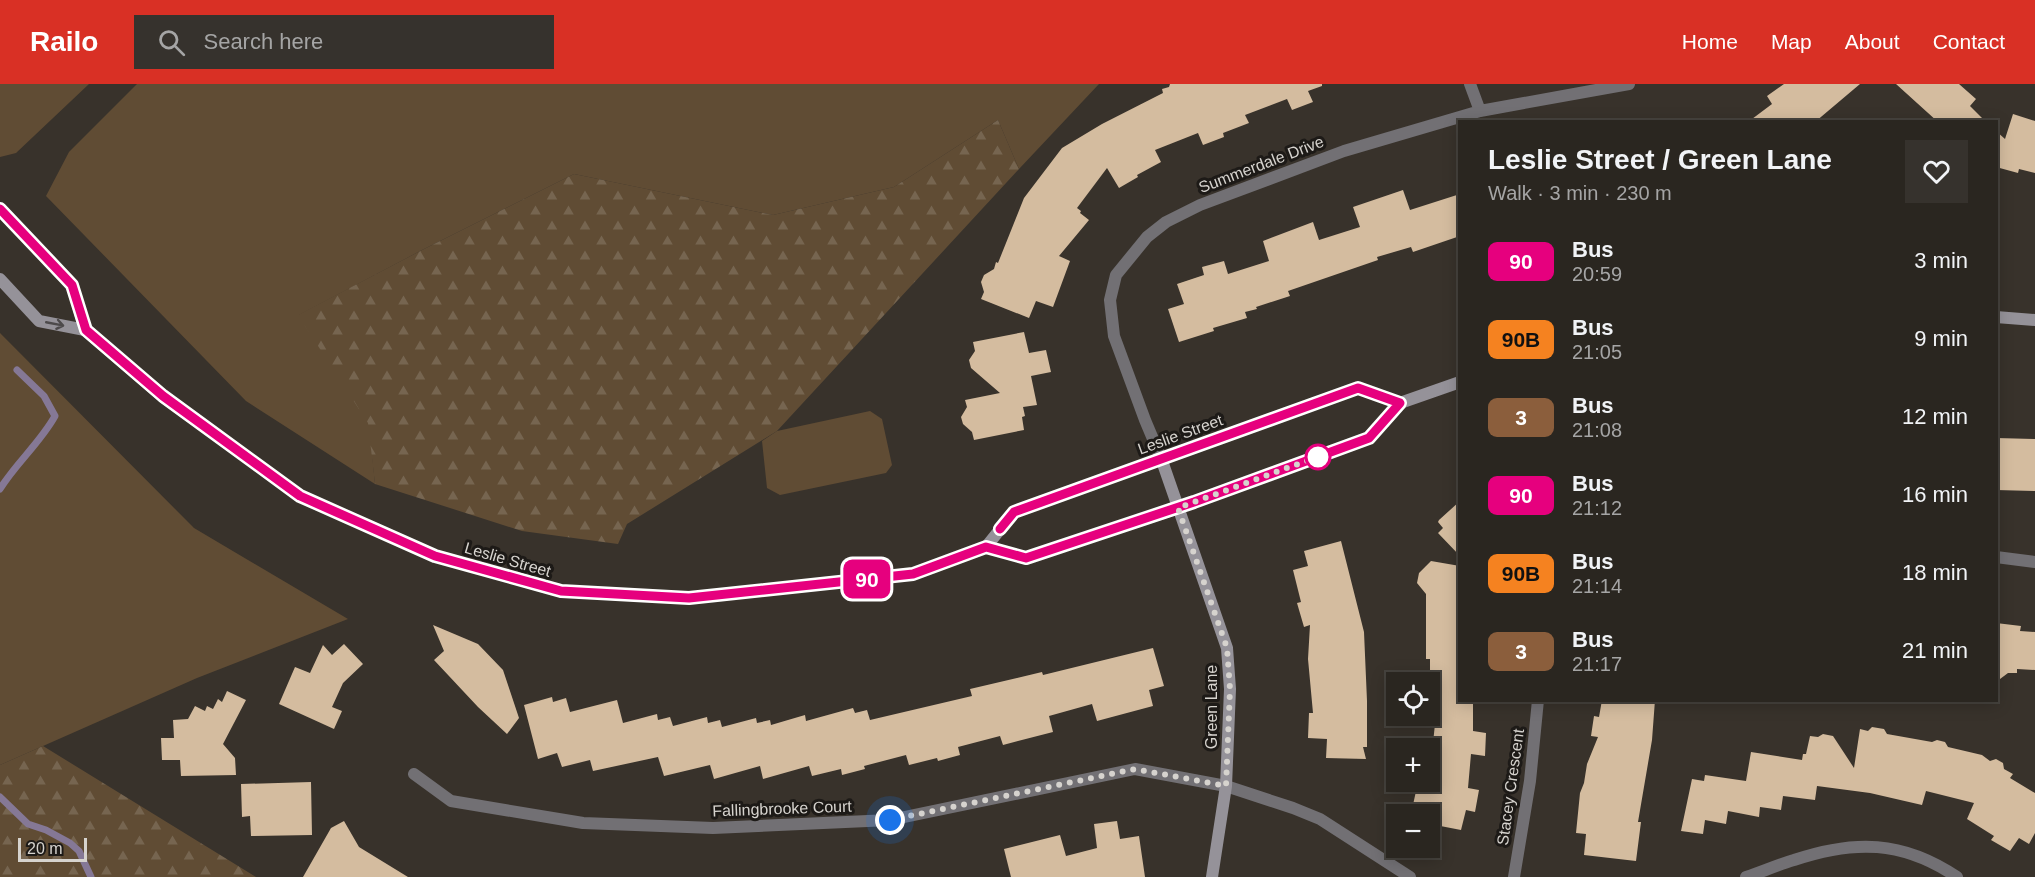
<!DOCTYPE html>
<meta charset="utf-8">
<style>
body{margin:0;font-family:Helvetica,sans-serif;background:#36322d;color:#f1f3f6;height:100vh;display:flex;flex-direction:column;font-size:22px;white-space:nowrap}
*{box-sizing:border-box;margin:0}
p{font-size:20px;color:#a5a5a5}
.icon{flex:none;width:33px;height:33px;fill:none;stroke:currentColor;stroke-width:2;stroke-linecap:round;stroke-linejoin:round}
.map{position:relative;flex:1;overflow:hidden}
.side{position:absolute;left:1458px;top:36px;width:540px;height:582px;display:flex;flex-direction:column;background:#2a2620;border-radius:0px;box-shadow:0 3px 15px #0003,0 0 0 2px #46433e}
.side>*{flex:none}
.badge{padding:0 12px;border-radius:9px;font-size:21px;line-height:39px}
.fabs{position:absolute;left:1386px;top:588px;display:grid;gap:12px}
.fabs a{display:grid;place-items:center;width:54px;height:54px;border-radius:0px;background:#2a2620;box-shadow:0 3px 15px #0003,0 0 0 2px #46433e;font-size:30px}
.scale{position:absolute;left:18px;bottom:15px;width:69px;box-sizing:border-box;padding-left:6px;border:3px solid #d6d3ce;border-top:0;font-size:16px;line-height:21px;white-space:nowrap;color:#d6d3ce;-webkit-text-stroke:4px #1d1a17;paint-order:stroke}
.you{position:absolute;width:30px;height:30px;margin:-15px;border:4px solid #fff;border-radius:50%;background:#1a73e8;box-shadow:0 0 0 9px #1a73e833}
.map>.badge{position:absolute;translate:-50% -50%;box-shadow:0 0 0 3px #fff}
.round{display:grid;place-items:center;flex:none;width:63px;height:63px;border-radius:0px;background:#36322d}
.headline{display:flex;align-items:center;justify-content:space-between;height:102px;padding:0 30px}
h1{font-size:28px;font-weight:800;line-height:45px}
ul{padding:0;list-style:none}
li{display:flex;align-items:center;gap:18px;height:78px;padding:0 30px}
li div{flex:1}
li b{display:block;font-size:22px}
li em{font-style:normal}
li .badge{min-width:66px;font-weight:700;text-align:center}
header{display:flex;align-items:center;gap:36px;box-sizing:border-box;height:84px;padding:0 30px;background:#d93025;color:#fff}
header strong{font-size:28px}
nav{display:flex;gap:33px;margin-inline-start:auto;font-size:21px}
.search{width:420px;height:54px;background:#36322d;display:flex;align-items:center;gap:15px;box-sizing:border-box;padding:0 21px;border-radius:0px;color:#a5a5a5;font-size:22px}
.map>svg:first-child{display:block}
.grass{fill:#604c34}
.forest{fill:url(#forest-firs)}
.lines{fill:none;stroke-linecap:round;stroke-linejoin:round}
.stream{stroke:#857896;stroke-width:7}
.building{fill:#d4bc9f}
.street{stroke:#727074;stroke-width:12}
.secondary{stroke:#959299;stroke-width:12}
.oneway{stroke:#4d4a4b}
.line-casing{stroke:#fff;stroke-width:14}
.line{stroke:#e6007e;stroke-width:9}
.walk{stroke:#d6d3ce;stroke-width:6;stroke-dasharray:0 10.8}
.stop-dot{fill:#fff;stroke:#e6007e;stroke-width:3}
.labels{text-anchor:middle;stroke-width:6;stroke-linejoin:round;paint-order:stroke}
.street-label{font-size:16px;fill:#d6d3ce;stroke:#1d1a17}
</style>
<header>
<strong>Railo</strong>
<div class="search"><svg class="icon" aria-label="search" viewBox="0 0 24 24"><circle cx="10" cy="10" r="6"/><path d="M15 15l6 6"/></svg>Search here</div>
<nav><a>Home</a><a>Map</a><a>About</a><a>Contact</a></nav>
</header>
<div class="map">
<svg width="2035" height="793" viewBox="0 0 2035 793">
<defs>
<pattern id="forest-firs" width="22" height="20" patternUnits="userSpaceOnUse" patternTransform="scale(1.5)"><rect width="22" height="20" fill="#604c34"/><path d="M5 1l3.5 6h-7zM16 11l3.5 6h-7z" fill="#766550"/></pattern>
</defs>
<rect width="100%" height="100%" fill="#38322b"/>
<path class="grass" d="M 0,0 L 89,0 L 16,69 L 0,73 Z
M 137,0 L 1099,0 L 1019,85 L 998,36 L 894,103 L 773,131 L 574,90 L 424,165 L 299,231 L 369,339 L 375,400 L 246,317 L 46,112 L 69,68 Z
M 0,249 L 194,444 L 348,535 L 197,594 L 0,681 Z
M 870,327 L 882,335 L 892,381 L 886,389 L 780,411 L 767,404 L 762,357 L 777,347 Z"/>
<path class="forest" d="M 998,36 L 1019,85 L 777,347 L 627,440 L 618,460 L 522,447 L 375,400 L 368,339 L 298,231 L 424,165 L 574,90 L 773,131 L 894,103 Z
M 43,662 L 256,793 L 0,793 L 0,681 Z"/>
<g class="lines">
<path class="stream" d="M 0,405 C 16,379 40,359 55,332 L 44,312 L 17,286
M 0,713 L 28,740 L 46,746 L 70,759 L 79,767 L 91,793"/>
</g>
<path class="building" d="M 1170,0 L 1322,0 L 1322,2 L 1308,7 L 1313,18 L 1292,26 L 1287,15 L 1245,31 L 1249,39 L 1223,49 L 1224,53 L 1203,61 L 1198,49 L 1155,66 L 1161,78 L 1137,91 L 1138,93 L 1119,104 L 1107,84 L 1077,124 L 1081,127 L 1080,129 L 1089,136 L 1059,172 L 1070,177 L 1053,223 L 1036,217 L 1029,234 L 981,215 L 984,208 L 981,198 L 984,191 L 994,185 L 996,178 L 998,179 L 1024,114 L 1062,64 L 1102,40 L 1163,9 L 1162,5 L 1169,3 Z
M 1784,0 L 1860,0 L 1815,38 L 1748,38 L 1772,20 L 1767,12 Z
M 1896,0 L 1959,0 L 1976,15 L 1970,22 L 1986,38 L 1938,38 Z
M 2013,30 L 2035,37 L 2035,89 L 2019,85 L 2018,89 L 1996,83 L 1996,47 L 2005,55 Z
M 1403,106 L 1410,126 L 1460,110 L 1460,152 L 1413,168 L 1411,163 L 1377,173 L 1378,176 L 1288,207 L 1290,212 L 1256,223 L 1257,225 L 1245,228 L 1247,234 L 1213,244 L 1214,247 L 1179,258 L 1168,225 L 1184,220 L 1177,200 L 1204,191 L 1202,183 L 1224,177 L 1228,190 L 1269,177 L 1263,157 L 1313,138 L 1319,156 L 1360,143 L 1353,123 Z
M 1024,248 L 1029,269 L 1046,266 L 1051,288 L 1031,292 L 1037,321 L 1023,323 L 1025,332 L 1022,333 L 1024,346 L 974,356 L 972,348 L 963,340 L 961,333 L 967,323 L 965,316 L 1000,309 L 971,284 L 969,276 L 975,267 L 973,258 Z
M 1996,354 L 2035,355 L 2035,407 L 1996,406 Z
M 1460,417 L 1460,472 L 1438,449 L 1443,444 L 1438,438 L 1439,436 Z
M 1341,457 L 1364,548 L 1367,617 L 1367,663 L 1363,663 L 1366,675 L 1326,674 L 1327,655 L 1308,654 L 1309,629 L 1313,629 L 1308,575 L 1310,541 L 1304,543 L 1297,519 L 1301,518 L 1293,486 L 1308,482 L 1304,467 Z
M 1431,477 L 1460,482 L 1460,616 L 1473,616 L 1473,647 L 1486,649 L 1485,672 L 1471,670 L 1468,704 L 1479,706 L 1475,728 L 1466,726 L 1461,746 L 1430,740 L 1430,730 L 1411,730 L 1418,698 L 1430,698 L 1430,664 L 1426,664 L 1427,659 L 1433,659 L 1437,621 L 1430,621 L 1430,575 L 1426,575 L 1426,510 L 1417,499 L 1419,489 Z
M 1996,539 L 2021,542 L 2020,547 L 2035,548 L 2035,586 L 2017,585 L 2017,589 L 2008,589 L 1996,598 Z
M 433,541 L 478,560 L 503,586 L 519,634 L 507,650 L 478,623 L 434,576 L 444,567 Z
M 344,560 L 363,580 L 343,599 L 332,623 L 342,627 L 334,645 L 279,620 L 295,583 L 310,589 L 323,561 L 332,571 Z
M 1153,564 L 1164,602 L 1149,606 L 1153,622 L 1097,637 L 1092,620 L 1049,632 L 1053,648 L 1003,661 L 1000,652 L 958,663 L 960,671 L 938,677 L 937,674 L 909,681 L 906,671 L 864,682 L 865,685 L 842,691 L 841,685 L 812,692 L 809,682 L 763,695 L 760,682 L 714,695 L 710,681 L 664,692 L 658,673 L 593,687 L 590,676 L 562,683 L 557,669 L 538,675 L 524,621 L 552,613 L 553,618 L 566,614 L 570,628 L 617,616 L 623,639 L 657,630 L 658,636 L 670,633 L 673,642 L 707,633 L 708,639 L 720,636 L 722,643 L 756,634 L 757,639 L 770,636 L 771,641 L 805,631 L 806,637 L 853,624 L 855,629 L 867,626 L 870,636 L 972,612 L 970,605 L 1042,588 L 1043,591 Z
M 227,607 L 246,616 L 223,660 L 235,674 L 236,691 L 181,692 L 180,676 L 162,676 L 161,654 L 174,654 L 173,636 L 188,635 L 195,622 L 205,627 L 207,622 L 213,625 L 218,615 L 222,618 Z
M 1602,616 L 1655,616 L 1652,656 L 1638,738 L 1641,738 L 1636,777 L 1584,771 L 1586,750 L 1576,749 L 1580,709 L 1584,699 L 1587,680 L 1598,653 L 1591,652 L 1594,632 L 1599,633 Z
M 1872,643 L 1884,645 L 1887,650 L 1932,658 L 1937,656 L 1945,658 L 1948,663 L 1982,671 L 1990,677 L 1996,675 L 2003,679 L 2004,685 L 2013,690 L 2010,694 L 2035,709 L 2035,749 L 2029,760 L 2019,754 L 2010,767 L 1991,756 L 1994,752 L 1967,735 L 1974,719 L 1926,707 L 1922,721 L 1870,709 L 1817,702 L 1815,716 L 1783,712 L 1781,726 L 1760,723 L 1759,733 L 1728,727 L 1726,740 L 1705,736 L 1703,750 L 1681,747 L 1692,695 L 1704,697 L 1705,691 L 1746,697 L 1751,668 L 1802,676 L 1803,670 L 1806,670 L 1810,652 L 1818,653 L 1823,650 L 1833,652 L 1854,684 L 1860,645 L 1868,647 Z
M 311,698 L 312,751 L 251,752 L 250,732 L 242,733 L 241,700 Z
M 344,737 L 359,763 L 408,793 L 303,793 L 331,744 Z
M 1117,737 L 1120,755 L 1139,752 L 1145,793 L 1011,793 L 1004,765 L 1060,751 L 1066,772 L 1097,764 L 1094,740 Z"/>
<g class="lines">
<path class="street" d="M 1470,0 L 1480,27
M 1161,374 L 1145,336 L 1114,252 L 1110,216 L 1116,191 L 1147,153 L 1166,138 L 1200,121 L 1344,67 L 1480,27 L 1629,0
M 1996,473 L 2035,478
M 414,690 L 451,717 L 583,739 L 713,744 L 890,736 L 1135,685 L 1226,702 L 1293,724 L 1320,735 L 1410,793
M 1514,793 L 1530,697 L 1538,616
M 1746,793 C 1762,788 1777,781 1794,776 C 1854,756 1902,756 1957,793"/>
<path class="secondary" d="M 0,125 L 72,201 L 85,246
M 0,195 L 39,237 L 85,246 L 163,313 L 300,412 L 435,472 L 560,507 L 689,514 L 913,490 L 986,463 L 1014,428 L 1358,304 L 1400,319
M 1996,233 L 2035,236
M 1161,374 L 1227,564 L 1230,605 L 1226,702 L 1212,793
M 986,463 L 1026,474 L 1178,424 L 1369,354 L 1400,319 L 1460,298"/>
</g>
<defs><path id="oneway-shaft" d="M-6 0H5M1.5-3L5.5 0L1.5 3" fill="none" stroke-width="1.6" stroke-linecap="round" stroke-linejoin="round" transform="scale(1.5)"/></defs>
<use class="oneway" href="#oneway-shaft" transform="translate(55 240) rotate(11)"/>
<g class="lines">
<defs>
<path id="line" d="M 0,125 L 72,201 L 86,246 L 163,312 L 300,412 L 435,472 L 561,507 L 689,514 L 913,490 L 986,463 L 1026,474 L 1194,418 L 1369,354 L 1400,319 L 1358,304 L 1014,428 L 1000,445"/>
</defs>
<use href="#line" class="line-casing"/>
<use href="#line" class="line"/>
<path class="walk" d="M 890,736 L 1135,685 L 1226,702 L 1230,605 L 1227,564 L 1178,424 L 1328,369 L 1318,373"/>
</g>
<circle class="stop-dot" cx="1318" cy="373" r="12"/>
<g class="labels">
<g class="street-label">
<text transform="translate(1261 80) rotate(-21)" y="6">Summerdale Drive</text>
<text transform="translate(1180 350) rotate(-20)" y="6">Leslie Street</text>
<text transform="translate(508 475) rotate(16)" y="6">Leslie Street</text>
<text transform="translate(1211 623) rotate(-90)" y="6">Green Lane</text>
<text transform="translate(1510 703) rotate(-82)" y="6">Stacey Crescent</text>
<text transform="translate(782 724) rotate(-2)" y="6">Fallingbrooke Court</text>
</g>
</g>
</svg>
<div class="fabs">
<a><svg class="icon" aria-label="locate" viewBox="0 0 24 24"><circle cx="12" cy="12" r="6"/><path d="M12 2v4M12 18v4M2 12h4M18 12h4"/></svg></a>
<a>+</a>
<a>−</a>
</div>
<div class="scale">20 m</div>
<div class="you" style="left:890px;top:736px"></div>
<b class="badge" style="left:867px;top:495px;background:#e6007e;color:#fff">90</b>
<section class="side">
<div class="headline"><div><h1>Leslie Street / Green Lane</h1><p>Walk · 3 min · 230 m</p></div><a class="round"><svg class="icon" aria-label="heart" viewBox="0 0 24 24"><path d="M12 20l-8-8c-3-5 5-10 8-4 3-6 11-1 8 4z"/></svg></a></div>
<ul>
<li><span class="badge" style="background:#e6007e;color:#fff">90</span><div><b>Bus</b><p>20:59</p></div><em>3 min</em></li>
<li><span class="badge" style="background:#f58220;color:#111">90B</span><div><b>Bus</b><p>21:05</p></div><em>9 min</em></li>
<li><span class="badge" style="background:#8b5e3c;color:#fff">3</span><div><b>Bus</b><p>21:08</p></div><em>12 min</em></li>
<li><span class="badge" style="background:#e6007e;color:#fff">90</span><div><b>Bus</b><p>21:12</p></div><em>16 min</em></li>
<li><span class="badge" style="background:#f58220;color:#111">90B</span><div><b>Bus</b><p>21:14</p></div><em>18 min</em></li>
<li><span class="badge" style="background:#8b5e3c;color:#fff">3</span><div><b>Bus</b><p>21:17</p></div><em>21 min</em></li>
</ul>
</section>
</div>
